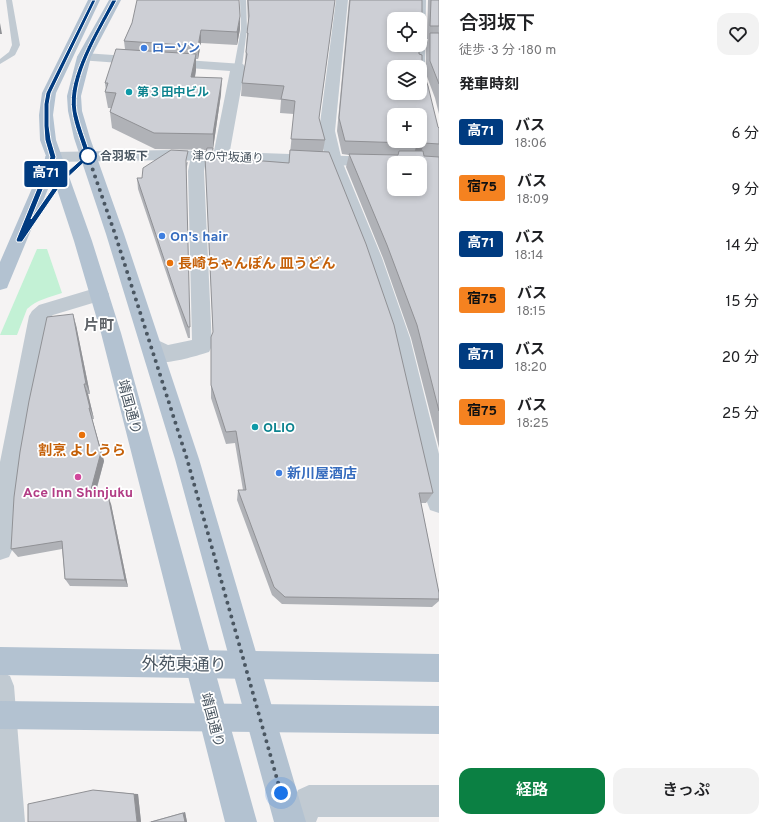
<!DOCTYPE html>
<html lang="ja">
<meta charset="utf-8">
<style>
body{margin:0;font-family:Overpass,"Noto Sans JP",sans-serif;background:#f2f2f2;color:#202124;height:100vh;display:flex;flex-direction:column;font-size:15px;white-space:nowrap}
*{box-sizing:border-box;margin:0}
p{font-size:13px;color:#757577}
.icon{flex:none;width:22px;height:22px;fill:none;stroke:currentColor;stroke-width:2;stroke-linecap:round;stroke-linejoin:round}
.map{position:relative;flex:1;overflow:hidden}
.details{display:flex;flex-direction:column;background:#fff;width:340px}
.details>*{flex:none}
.badge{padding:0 8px;border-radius:3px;font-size:14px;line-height:26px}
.tools{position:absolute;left:387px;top:12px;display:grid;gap:8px}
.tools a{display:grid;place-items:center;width:40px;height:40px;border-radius:8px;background:#fff;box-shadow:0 2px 6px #0003;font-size:20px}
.you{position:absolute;width:20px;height:20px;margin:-10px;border:3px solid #fff;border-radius:50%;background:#1a73e8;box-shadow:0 0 0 6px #1a73e833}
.map>.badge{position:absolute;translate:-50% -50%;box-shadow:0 0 0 2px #fff}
h2{padding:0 20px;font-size:15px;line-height:36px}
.round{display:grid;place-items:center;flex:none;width:42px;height:42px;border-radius:12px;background:#f2f2f2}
.summary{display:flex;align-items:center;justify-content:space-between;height:68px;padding:0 20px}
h1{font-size:19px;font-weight:600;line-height:30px}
.button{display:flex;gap:8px;margin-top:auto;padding:8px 20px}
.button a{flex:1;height:46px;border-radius:12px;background:#0b8043;color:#fff;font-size:16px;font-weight:600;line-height:46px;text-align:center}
.button a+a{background:#f2f2f2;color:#202124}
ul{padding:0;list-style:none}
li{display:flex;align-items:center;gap:12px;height:56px;padding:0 20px}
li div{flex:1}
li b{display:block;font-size:15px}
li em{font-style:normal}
li .badge{min-width:44px;font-weight:700;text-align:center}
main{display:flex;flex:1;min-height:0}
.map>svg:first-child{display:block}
.green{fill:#c3f1d5}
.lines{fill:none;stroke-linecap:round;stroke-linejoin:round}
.service{fill:#c1cad2;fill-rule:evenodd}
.minor{fill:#c1cad2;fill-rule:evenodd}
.tertiary{fill:#c1cad2;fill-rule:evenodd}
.primary{fill:#b3c2d1;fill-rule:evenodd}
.primary-bridge{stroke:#b3c2d1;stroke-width:28}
.wall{fill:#b0b2b7}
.shaded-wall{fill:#909195}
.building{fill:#cdcfd5;stroke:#909195;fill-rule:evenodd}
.line{fill:#003b80;stroke:#fff}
.walk{stroke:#4a5661;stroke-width:4;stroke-dasharray:0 7.2}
.shop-dot{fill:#3f7fe0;stroke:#fff;stroke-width:1.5}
.culture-dot{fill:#0f9aa8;stroke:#fff;stroke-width:1.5}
.stop-dot{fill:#fff;stroke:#003b80;stroke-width:2}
.food-dot{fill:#e8710a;stroke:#fff;stroke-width:1.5}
.hotel-dot{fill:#d1479c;stroke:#fff;stroke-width:1.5}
.labels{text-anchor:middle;stroke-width:3.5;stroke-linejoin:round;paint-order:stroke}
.far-shop-label{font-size:12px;font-weight:bold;fill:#366cbe;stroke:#fff;text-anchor:start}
.far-culture-label{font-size:12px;font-weight:bold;fill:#0d838f;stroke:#fff;text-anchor:start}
.far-stop-label{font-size:12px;font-weight:bold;fill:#4a5661;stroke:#fff;text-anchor:start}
.far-street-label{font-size:12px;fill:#4a5661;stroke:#fff}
.shop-label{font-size:14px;font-weight:bold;fill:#366cbe;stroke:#fff;text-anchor:start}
.food-label{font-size:14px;font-weight:bold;fill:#c56008;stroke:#fff;text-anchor:start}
.street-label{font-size:14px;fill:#4a5661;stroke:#fff}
.culture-label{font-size:14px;font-weight:bold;fill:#0d838f;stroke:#fff;text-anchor:start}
.hotel-label{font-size:14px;font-weight:bold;fill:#b23c85;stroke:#fff}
.neighbourhood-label{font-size:15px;font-weight:bold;fill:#5f6368;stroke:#fff}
.near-street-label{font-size:17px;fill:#4a5661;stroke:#fff}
</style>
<main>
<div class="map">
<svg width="439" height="822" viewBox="0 0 439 822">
<rect width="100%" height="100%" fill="#f5f3f3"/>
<path class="green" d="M 37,249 L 47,249 L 62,293 C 50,297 36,300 27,309 L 17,335 L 0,335 Z"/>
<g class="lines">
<path class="service" d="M 6,0 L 12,0 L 20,45 L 15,55 L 0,64 L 0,59 L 9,52 L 12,45 Z
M 240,0 L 246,0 L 247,29 L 242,67 L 238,69 L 234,67 L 241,29 Z
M 420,0 L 426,0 L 425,71 L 421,73 L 420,67 L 417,67 L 418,45 L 420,45 Z"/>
<path class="minor" d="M 336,0 L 348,0 L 335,131 L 342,161 L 382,258 L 410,338 L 439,454 L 439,513 L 430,510 L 427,502 L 390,338 L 364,258 L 326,161 L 319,131 Z
M 84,53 L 243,64 L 245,67 L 229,156 L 227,159 L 221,161 L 215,159 L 213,156 L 230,71 L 79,60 L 77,57 L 79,54 Z
M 199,151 L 205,153 L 207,156 L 204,171 L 212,346 L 209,352 C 200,355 175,362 166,362 C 157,362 145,352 141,345 L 144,339 L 151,337 L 168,345 L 192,340 L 188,171 L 191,156 L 193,153 Z
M 99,287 L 106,289 L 109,294 L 106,299 L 53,315 L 48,319 L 24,461 L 13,548 L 9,557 L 0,560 L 0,462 L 29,316 L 32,311 L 39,305 Z
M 0,672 L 10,676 L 14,686 L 25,822 L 0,822 Z
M 309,785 L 439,785 L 439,817 L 318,817 L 316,822 L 284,822 L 298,790 Z"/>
<path class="tertiary" d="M 172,150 L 404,158 L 410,160 L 412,163 L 394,163 L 394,167 L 172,160 L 53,162 L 47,160 L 45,157 L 47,154 L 53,152 Z"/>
<path class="primary" d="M 88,0 L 100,0 L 56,93 L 53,115 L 56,140 L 92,241 L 121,333 L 257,822 L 225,822 L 101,333 L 74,241 L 53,177 L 9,283 L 7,288 L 0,290 L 0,262 L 46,156 L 40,140 L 39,115 L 42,93 Z
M 109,0 L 121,0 L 91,57 L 81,96 L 82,111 L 90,138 L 124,234 L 199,459 L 306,822 L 274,822 L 175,459 L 106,234 L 74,138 L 68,111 L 67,96 L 77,57 Z"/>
<path class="primary-bridge" d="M 0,661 L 439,668
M 0,715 L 439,720"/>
</g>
<path class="wall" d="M 247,0 L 335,0 L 319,118 L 325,140 L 323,151 L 433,493 L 426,503 L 421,503 L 439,593 L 439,601 L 432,607 L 282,604 L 272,595 L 237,500 L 238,490 L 243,490 L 235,443 L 226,444 L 211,398 L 211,385 L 213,333 L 206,171 L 205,156 L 206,150 L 155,149 L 112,128 L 110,112 L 111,108 L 108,108 L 105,92 L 106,91 L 105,83 L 125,49 L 124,41 L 132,23 L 240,29 L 237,45 L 201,43 L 198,59 L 196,59 L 196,70 L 195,77 L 221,94 L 213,149 L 213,157 L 289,163 L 294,114 L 280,113 L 281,100 L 241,96 L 242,83 L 245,64 L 247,33 L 248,22 Z
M 349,0 L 422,0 L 422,31 L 420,38 L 420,19 L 419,54 L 422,69 L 438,127 L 439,128 L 439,448 L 411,338 L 383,258 L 346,167 L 349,155 L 342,154 L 337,131 Z
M 428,0 L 439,0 L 439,114 L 435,98 L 426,74 L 426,46 L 428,39 L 427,39 Z
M 188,162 L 186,171 L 190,338 L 188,338 L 177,305 L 138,189 L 137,178 L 142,178 Z
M 76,325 L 90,394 L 88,394 L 94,419 L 92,419 L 104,461 L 95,496 L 111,504 L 128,587 L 70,586 L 65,579 L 62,549 L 18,557 L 11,549 Z
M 93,790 L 138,794 L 141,822 Z
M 185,812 L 187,822 L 149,822 Z"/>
<path class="shaded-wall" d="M 240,16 L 240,29 L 237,45 L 237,32 Z
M 0,23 L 2,34 L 0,34 Z
M 201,30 L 201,43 L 198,59 L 198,46 Z
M 196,54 L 196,70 L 192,93 L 191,77 Z
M 222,78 L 221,94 L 213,149 L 213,163 L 212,157 L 213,148 L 213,134 Z
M 424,143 L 420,156 L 412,160 L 416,147 Z
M 73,314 L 76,325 L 90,394 L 86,384 Z
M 84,384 L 88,394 L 94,419 L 90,408 Z
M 89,408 L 104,461 L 92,505 L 89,497 Z
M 108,495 L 111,504 L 128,587 L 125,580 Z
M 134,794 L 138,794 L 141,822 L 137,822 Z
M 185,812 L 187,822 L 185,822 L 183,813 Z"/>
<path class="building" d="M 137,0 L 239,0 L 240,16 L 237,32 L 201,30 L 198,46 L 124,41 L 132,23 Z
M 248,0 L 335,0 L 319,118 L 325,140 L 291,139 L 295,101 L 281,99 L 284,86 L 242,83 L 247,54 L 246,52 L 248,33 L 247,33 L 249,16 Z
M 350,0 L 422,0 L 422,31 L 420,32 L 420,19 L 394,19 L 394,45 L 419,45 L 419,54 L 422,55 L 422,69 L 428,86 L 438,127 L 439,128 L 439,144 L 424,143 L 416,147 L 408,143 L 345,141 L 339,118 ZM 394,67 L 420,67 L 420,93 L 394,93 ZM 394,115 L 420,115 L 420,141 L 394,141 Z
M 431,0 L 439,0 L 439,26 L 430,26 Z
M 430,33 L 439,33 L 439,84 L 430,61 Z
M 116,49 L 196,54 L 191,77 L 222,78 L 213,134 L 154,133 L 110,112 L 116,93 L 105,92 L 108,83 L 105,83 Z
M 207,148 L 213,148 L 212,157 L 289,163 L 290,150 L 329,152 L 366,244 L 394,325 L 433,493 L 419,493 L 439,593 L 439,599 L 285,597 L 274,587 L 238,490 L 246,490 L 236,431 L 226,432 L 211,385 L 211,337 L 213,332 L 205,156 Z
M 171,150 L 188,151 L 186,160 L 190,327 L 188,327 L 176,295 L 137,178 L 142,178 L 143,168 Z
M 399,151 L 423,151 L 424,156 L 439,157 L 439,411 L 417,325 L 387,245 L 349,154 L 398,155 ZM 394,163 L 420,163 L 420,189 L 394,189 Z
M 73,314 L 86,384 L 84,384 L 90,408 L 89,408 L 101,452 L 89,497 L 108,495 L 125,580 L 65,579 L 62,541 L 11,549 L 14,497 L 20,452 L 29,401 L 47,317 Z
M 93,790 L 134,794 L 137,822 L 28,822 L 28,804 Z
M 183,813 L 185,822 L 151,822 Z"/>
<path class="line" d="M 92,0 L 96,0 L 51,93 L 49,104 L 49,126 L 51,140 L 56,157 L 31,219 L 59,179 L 85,156 C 81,141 74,126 72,111 C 66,77 97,30 112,0 L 117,0 C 101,30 71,77 77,112 C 80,126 86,141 91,156 L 63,182 L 22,242 L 17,242 L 16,240 L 50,157 L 45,140 L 44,126 L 44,104 L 46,93 Z"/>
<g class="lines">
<path class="walk" d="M 88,156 L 115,234 L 187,459 L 281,793"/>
</g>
<g class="shop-dot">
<circle cx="144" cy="48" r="4"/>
<circle cx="162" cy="236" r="4"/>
<circle cx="279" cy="473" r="4"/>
</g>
<g class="culture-dot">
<circle cx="129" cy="92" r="4"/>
<circle cx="255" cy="427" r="4"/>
</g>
<circle class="stop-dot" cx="88" cy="156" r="8"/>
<g class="food-dot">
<circle cx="170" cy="263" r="4"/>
<circle cx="82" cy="435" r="4"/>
</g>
<circle class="hotel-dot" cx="78" cy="477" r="4"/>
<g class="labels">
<g class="far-shop-label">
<text x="152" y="52">ローソン</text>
</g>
<g class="far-culture-label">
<text x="137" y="96">第３田中ビル</text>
</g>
<g class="far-stop-label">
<text x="100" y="160">合羽坂下</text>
</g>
<g class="far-street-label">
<text transform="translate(228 157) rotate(2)" y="4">津の守坂通り</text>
</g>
<g class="shop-label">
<text x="170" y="241">On's hair</text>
<text x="287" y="478">新川屋酒店</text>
</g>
<g class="food-label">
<text x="178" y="268">長崎ちゃんぽん 皿うどん</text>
<text x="82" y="455" text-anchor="middle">割烹 よしうら</text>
</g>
<g class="street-label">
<text transform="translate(130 407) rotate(75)" y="5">靖国通り</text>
<text transform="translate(213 720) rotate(75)" y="5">靖国通り</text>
</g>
<g class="culture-label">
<text x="263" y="432">OLIO</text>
</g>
<g class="hotel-label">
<text x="78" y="497">Ace Inn Shinjuku</text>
</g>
<g class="neighbourhood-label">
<text x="99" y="330">片町</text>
</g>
<g class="near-street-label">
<text transform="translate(184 664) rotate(1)" y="6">外苑東通り</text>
</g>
</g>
</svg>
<div class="tools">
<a><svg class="icon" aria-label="locate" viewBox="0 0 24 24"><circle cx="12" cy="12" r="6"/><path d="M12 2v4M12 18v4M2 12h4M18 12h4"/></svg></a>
<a><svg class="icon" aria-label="layers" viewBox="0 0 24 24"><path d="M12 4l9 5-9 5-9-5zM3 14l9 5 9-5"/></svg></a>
<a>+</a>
<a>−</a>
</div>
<div class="you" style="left:281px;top:793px"></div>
<b class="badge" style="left:46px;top:174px;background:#003b80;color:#fff">高71</b>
</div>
<section class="details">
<div class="summary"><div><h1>合羽坂下</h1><p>徒歩 · 3 分 · 180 m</p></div><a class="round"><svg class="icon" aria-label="heart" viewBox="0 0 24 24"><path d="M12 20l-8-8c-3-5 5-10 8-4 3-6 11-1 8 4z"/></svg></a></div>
<h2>発車時刻</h2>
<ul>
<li><span class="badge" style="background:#003b80;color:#fff">高71</span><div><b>バス</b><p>18:06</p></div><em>6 分</em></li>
<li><span class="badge" style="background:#f58220;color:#111">宿75</span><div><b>バス</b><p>18:09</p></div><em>9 分</em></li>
<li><span class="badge" style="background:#003b80;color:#fff">高71</span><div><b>バス</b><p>18:14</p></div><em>14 分</em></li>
<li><span class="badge" style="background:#f58220;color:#111">宿75</span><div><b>バス</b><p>18:15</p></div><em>15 分</em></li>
<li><span class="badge" style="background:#003b80;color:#fff">高71</span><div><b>バス</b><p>18:20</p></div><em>20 分</em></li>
<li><span class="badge" style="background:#f58220;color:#111">宿75</span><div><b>バス</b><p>18:25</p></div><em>25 分</em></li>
</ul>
<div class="button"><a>経路</a><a>きっぷ</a></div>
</section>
</main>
